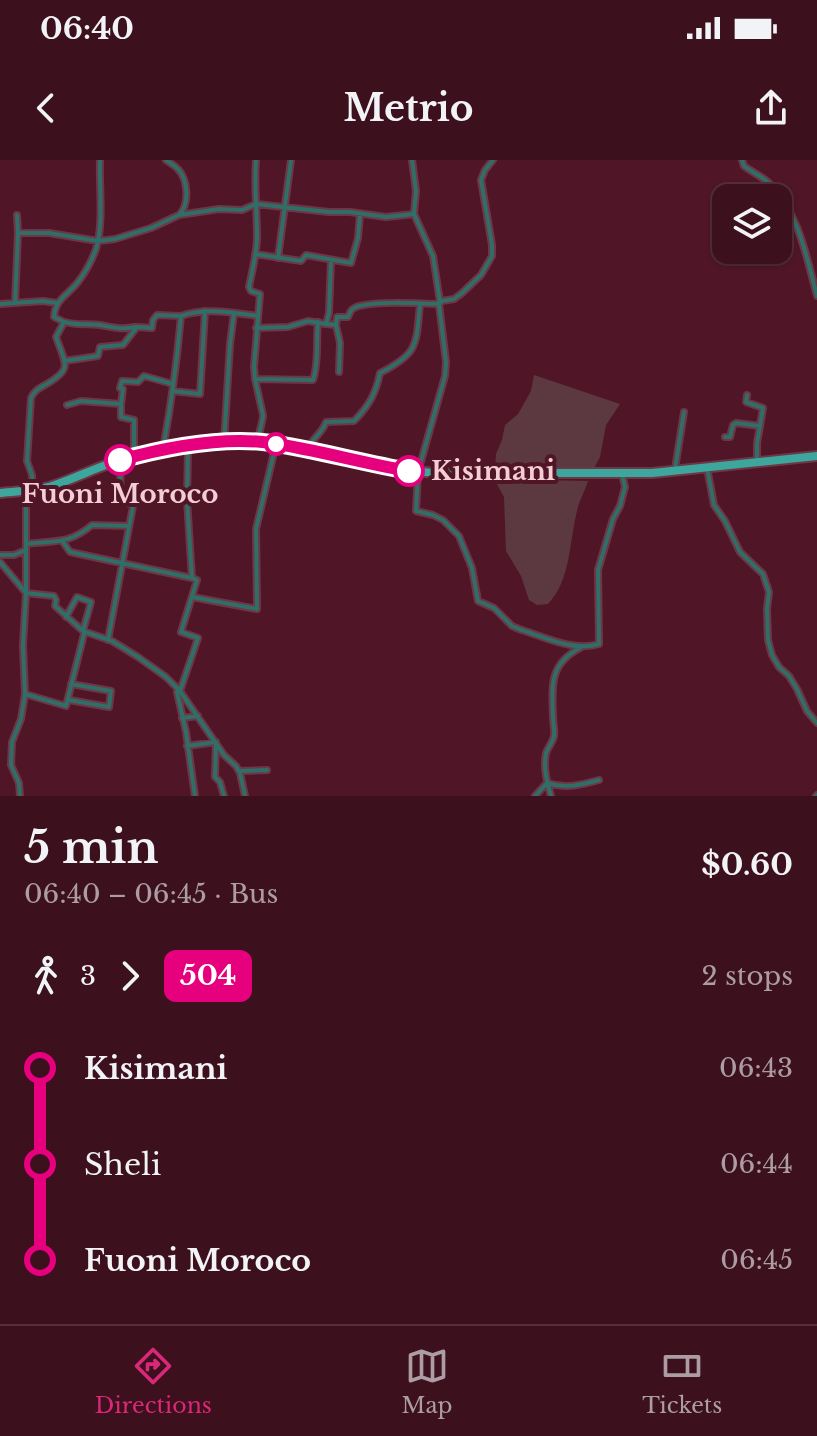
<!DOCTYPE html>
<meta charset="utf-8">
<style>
body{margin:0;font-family:"Libre Baskerville",serif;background:#471e2a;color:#f1f3f6;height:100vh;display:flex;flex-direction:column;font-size:30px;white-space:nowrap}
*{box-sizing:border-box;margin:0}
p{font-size:26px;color:#ac9da4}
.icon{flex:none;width:44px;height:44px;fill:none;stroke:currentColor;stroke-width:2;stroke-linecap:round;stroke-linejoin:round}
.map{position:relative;height:636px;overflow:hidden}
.sheet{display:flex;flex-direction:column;background:#3c101d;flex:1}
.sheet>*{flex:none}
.badge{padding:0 16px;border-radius:12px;font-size:28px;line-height:52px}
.controls{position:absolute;left:712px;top:24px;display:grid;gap:16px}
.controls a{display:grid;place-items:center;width:80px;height:80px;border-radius:16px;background:#3c101d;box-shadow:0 2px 6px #0004,0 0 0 2px #55303b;font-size:40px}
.map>.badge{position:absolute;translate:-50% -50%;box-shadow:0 0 0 4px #fff}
.legs{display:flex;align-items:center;gap:12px;height:88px;padding:0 24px;font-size:26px}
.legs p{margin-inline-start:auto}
.summary{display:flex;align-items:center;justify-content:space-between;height:136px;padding:0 24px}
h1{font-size:44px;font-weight:700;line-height:60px}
ul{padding:0 24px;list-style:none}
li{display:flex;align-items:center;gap:28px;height:96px;font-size:30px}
li i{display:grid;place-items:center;width:12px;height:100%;margin:0 10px;background:currentColor}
li i::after{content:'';width:20px;height:20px;margin:-10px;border:6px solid;border-radius:50%;background:#3c101d}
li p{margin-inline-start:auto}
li:first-child i{background:linear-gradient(#0000 50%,currentColor 0)}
li:last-child i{background:linear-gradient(currentColor 50%,#0000 0)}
.status{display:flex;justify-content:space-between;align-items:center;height:56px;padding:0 40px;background:#3c101d;direction:ltr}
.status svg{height:22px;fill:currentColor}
header{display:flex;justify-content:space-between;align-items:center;height:104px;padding:0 24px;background:#3c101d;font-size:36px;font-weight:700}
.menu{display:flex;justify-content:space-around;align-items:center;height:112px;border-top:2px solid #55303b;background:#3c101d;font-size:22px;color:#ac9da4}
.menu a{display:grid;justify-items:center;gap:4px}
.menu .selected{color:#db2777}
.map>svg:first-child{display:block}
.green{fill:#5c3940}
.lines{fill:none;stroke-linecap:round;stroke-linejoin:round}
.street-casing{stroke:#6e3746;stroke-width:8}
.primary-casing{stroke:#6e3746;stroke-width:12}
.street{stroke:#306e68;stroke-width:4}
.primary{stroke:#3da79e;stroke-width:8}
.line-1-casing{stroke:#fff;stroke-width:18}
.line-1{stroke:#e6007e;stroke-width:12}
.stop-1-dot{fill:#fff;stroke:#e6007e;stroke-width:4}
.labels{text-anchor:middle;stroke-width:8;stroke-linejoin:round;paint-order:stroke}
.stop-label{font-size:26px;font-weight:bold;fill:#f4ced4;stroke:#501627;text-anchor:start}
</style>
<div class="status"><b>06:40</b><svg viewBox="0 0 49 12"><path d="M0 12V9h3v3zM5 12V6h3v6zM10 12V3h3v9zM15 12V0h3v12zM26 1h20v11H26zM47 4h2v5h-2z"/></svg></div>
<header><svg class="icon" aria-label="back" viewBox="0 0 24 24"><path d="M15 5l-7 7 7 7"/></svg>Metrio<svg class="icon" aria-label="share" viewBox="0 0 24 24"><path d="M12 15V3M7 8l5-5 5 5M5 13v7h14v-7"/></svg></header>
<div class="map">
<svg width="817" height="636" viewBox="0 0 817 636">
<rect width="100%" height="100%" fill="#501627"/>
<path class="green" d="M 534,215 L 620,244 L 606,265 L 600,297 L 592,312 L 495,311 L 496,294 L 502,280 L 505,265 L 518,254 L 531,231 Z
M 494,319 L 588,321 C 585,331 579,341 577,351 C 569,382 571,420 548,444 L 537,445 L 529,440 L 521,416 L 506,391 L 504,337 Z"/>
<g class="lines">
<defs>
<path id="street" d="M 166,0 C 170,3 174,5 178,9 C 188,20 190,44 179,55
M 256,0 C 254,26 257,51 257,77 C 257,93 252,111 249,127 L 251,131 L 260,134 L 254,207 L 255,219 L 263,255 C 263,265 257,271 260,282
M 412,0 L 416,31 L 414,53
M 493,0 L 485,10 L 481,20 L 492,85 L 492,96 L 481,115 L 462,133 L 454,139 L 442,141 L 439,144 L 446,202 L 445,216 L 418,312 L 416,351 L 433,355 L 443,360 L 459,376 L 472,408 L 478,441 L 494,448 L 512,466 L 519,469 C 544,477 574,492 599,484 L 598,410 L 613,359 L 620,346 L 625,327 L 623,318
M 742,0 L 744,6 C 752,12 763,17 770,24 C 799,53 807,99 817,136
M 17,55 L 18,73
M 255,94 L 301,101 L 306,95 L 351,103 L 358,78 L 360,54
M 278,98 L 291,0
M 15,143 L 18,73 L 49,73 L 98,81 L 115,79 L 151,68 L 179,55 L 219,49 L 242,50 L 256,44 L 329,52 L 350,52 L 386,57 L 414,54 L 433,96 L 440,142 L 436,144 C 417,143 373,141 356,147 C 350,150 351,151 348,157 L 337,157 L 336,165 L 326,164
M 0,144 L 43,141 L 57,143
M 65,162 C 77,166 88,163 100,165 C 112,167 122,170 135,167
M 336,165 L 340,183 L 339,212
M 256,168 L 288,167 L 308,161 L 326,164 L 329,153 L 331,100
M 64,201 L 98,196 L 100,187 L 123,185 L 137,167 L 152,168 L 153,160 L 157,155 L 181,156
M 255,219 L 313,220 C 319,203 316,181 318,162
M 173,231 L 200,234 L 205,151
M 67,245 L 81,241 L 121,244 L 123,229 L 120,228 L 122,221 L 138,222 L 144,216 L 173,224
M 121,245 L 121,257 L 134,260 L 134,296
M 725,277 L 730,277 L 733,265 L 736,263 L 760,266 L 763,248 L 746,242 L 747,235
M 224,282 L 230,184 L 234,153
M 308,288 C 313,278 323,272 326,262 L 354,261 C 369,246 376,233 380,213 C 419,193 416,185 420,144
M 163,289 C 171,245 177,201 181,156 C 206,147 232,153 258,156
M 188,290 L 187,340 L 192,418 L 197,420 L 181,472 L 198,478 L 180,531 L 177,532 L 186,572 L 195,636
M 757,300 L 757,283 L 760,266
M 675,309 L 684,252
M 708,313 L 714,345 L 725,361 L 740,392 L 763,414 L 769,432 L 767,449 L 768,480 L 772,495 L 779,507 L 789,516 L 797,529 L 807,551 L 817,563
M 33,330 L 32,315 L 27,301 L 31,238 C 34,231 38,229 45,225 C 73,209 66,205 56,177 L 64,162 L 54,157 C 55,139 68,135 78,122 C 85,113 92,100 96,89 C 104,63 99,27 100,0
M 63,382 L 70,392 L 192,418
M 26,384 C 55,380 68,385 92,365 L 129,366
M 0,395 L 14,395 L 26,390
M 0,402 L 26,433 L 54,436 L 56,440 L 55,446 L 83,471 L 112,481 L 138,497 L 166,517 L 180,531 L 224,595 L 236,606 L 240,613 L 245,636
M 192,437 L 257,449 L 256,369 L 276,284
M 108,480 L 133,346 L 121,340 L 120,304
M 25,534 L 66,546 L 84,474 L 84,467 L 91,442 L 77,437 L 66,457
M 69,540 L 109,547 L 111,531 L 71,524
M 182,558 L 198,556
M 187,586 L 216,582 L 215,617 L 220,622 L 224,636
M 239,611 L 267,610
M 20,636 L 19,623 L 11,605 L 12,582 L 21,559 L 25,534 L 23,485 L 26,433 L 26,335
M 535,636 L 547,623 C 565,629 581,625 599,620
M 551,636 C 547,622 543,608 546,593 C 548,587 553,582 554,576 C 555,571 553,563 553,557 C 552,526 549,504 580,488
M 816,636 L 817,635"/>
<path id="primary" d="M 0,333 C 16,331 33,331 49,327 C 72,320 94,308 118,301 C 153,289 190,284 227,282 C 299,279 367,310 439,313 L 652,313 L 817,296"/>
</defs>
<use href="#street" class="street-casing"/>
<use href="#primary" class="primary-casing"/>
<use href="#street" class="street"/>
<use href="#primary" class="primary"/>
</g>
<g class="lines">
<defs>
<path id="line-1" d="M 120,300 C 167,287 222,276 271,283 C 317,290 363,303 409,311"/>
</defs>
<use href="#line-1" class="line-1-casing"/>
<use href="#line-1" class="line-1"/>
</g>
<g class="stop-1-dot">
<circle cx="276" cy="284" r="10"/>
<circle cx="120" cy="300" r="14"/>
<circle cx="409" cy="311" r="14"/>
</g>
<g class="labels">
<g class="stop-label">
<text x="431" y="320">Kisimani</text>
<text x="120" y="343" text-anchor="middle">Fuoni Moroco</text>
</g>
</g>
</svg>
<div class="controls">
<a><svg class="icon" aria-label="layers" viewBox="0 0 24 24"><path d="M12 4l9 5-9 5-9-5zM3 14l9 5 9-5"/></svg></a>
</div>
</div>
<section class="sheet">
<div class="summary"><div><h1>5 min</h1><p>06:40 – 06:45 · Bus</p></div><b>$0.60</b></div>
<div class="legs"><svg class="icon" aria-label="walk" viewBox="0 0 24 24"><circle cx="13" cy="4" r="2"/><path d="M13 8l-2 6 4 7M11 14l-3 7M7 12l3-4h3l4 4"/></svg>3<svg class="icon" aria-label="forward" viewBox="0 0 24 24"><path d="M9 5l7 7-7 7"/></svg><b class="badge" style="background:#e6007e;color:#fff">504</b><p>2 stops</p></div>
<ul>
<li><i style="color:#e6007e"></i><b>Kisimani</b><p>06:43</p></li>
<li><i style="color:#e6007e"></i><span>Sheli</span><p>06:44</p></li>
<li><i style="color:#e6007e"></i><b>Fuoni Moroco</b><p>06:45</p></li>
</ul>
</section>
<nav class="menu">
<a class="selected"><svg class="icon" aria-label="directions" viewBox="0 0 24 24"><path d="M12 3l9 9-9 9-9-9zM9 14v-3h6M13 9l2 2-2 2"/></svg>Directions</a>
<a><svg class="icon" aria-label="map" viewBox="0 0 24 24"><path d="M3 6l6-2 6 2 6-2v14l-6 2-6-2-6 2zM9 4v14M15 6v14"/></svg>Map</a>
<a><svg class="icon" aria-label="tickets" viewBox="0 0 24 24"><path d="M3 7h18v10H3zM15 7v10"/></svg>Tickets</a>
</nav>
